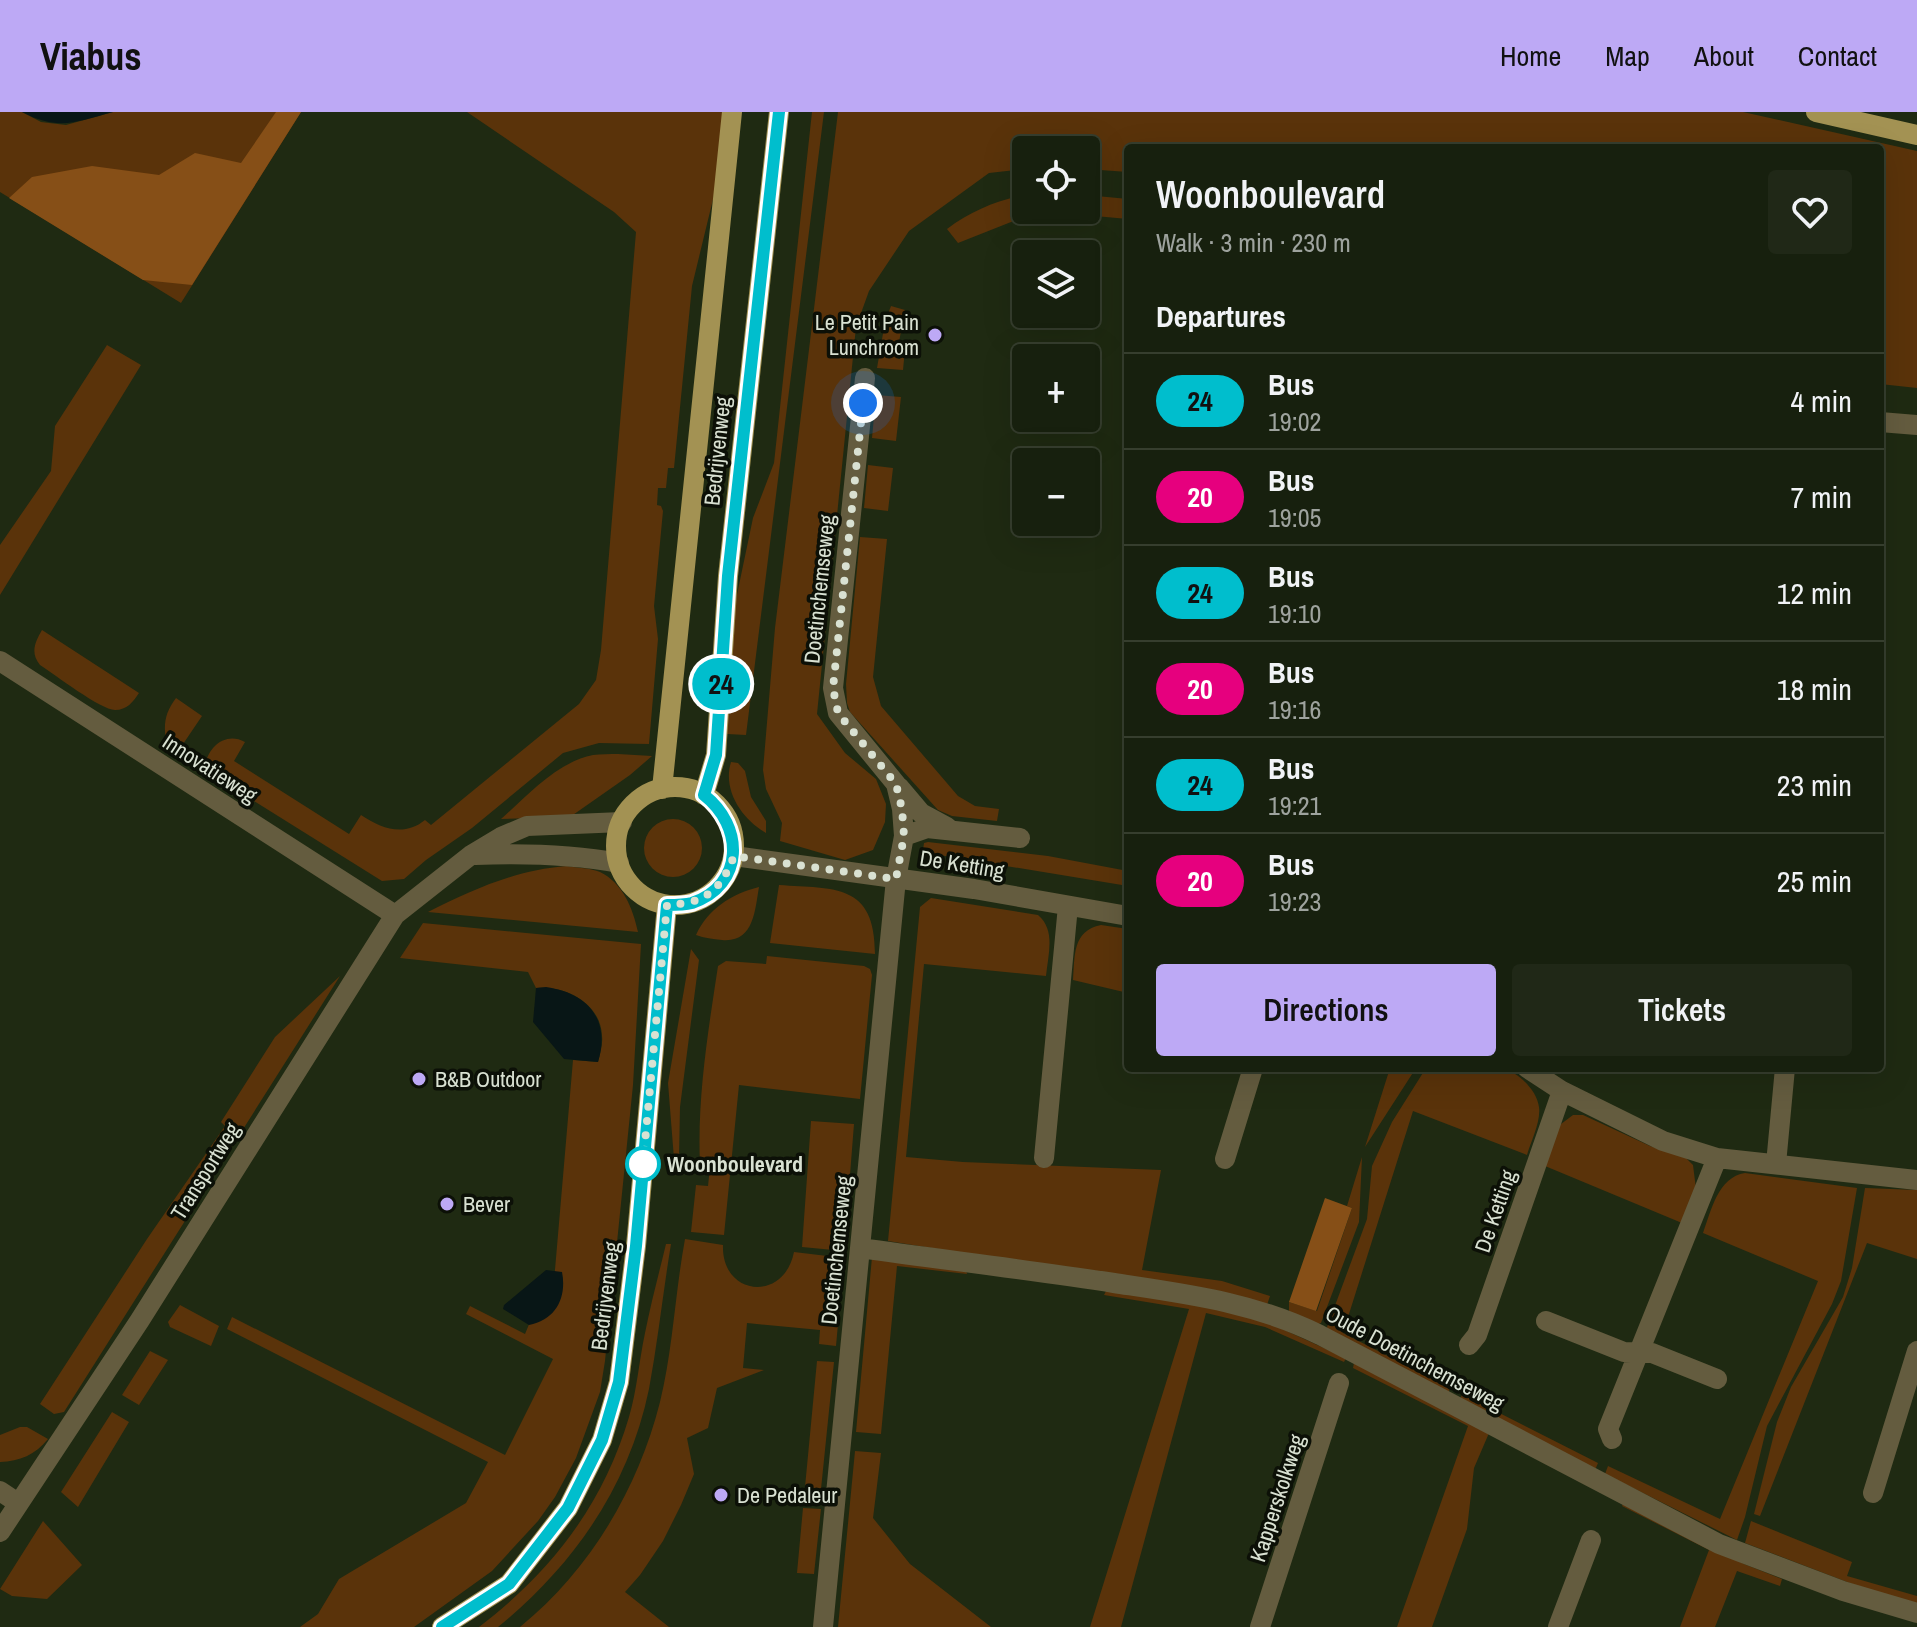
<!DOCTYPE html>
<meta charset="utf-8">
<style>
body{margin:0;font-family:"Archivo Narrow",sans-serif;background:#202817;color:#f1f3f6;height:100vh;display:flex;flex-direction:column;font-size:30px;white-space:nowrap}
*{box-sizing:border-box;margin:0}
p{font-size:26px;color:#9ea39e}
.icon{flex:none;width:44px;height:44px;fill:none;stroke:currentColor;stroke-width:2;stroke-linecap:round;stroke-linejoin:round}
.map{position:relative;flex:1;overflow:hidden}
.drawer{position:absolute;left:1124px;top:32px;width:760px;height:928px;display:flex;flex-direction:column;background:#17200e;border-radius:8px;box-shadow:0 8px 32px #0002,0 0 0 2px #363e2e}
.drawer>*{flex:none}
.badge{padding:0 16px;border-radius:26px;font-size:28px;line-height:52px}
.buttons{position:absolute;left:1012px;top:24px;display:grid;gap:16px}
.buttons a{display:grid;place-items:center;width:88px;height:88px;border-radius:8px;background:#17200e;box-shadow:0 8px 32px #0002,0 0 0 2px #363e2e;font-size:40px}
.you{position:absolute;width:40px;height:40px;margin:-20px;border:6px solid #fff;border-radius:50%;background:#1a73e8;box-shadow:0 0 0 12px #1a73e833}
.map>.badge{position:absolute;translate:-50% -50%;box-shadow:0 0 0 4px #fff}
h2{padding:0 32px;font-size:30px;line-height:72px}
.round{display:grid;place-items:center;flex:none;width:84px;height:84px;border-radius:8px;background:#202817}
.summary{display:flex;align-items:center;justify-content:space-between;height:136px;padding:0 32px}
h1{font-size:38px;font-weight:600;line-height:60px}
.cta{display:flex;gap:16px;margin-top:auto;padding:16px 32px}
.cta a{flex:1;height:92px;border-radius:8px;background:#bda9f5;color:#111;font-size:32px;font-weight:600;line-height:92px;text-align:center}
.cta a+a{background:#202817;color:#f1f3f6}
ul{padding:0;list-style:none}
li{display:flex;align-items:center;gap:24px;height:96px;padding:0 32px;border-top:2px solid #363e2e}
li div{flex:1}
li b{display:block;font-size:30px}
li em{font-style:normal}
li .badge{min-width:88px;font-weight:700;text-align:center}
header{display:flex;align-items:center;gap:48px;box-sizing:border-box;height:112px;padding:0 40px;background:#bda9f5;color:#111}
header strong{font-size:38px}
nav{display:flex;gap:44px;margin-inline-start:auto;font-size:28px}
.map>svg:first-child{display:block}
.green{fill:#5a330a}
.forest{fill:#864f17}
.water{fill:#081616}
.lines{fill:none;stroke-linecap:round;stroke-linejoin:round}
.minor{stroke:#645c3f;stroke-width:20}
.major{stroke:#a39253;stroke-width:20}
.line-casing{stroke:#fff;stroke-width:18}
.line{stroke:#00becd;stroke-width:12}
.walk{stroke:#d9e1d2;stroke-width:8;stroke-dasharray:0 14.4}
.poi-dot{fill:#bda9f5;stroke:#0c1007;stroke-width:3}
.stop-dot{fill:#fff;stroke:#00becd;stroke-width:4}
.labels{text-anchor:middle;stroke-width:7;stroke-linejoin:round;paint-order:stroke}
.poi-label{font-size:22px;fill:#d9e1d2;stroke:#0c1007;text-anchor:start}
.street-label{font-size:22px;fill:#d9e1d2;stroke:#0c1007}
.stop-label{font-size:22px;font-weight:bold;fill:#d9e1d2;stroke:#0c1007;text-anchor:start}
</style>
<header>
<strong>Viabus</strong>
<nav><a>Home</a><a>Map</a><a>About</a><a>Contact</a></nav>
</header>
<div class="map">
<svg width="1917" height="1515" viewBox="0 0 1917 1515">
<rect width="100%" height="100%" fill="#1f2a12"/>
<path class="green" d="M 0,0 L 22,0 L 41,10 L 66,13 L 113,0 L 301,0 L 181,191 L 0,80 Z
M 467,0 L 723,0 L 715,79 L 692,174 L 674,356 L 668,356 L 666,376 L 658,376 L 657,393 L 661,394 L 663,399 L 654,494 L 658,527 L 649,632 L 599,631 L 563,641 L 472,716 L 426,748 L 404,767 L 382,769 L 211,662 L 205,657 C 206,636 225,619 245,630 L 234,649 L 349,722 L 361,703 C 382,717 404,725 425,708 L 431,713 L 579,592 L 596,568 L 601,538 L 636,120 L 614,100 Z
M 812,0 L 824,0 L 746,623 L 708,621 L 753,406 L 774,351 Z
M 838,0 L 1743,0 L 1917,39 L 1917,276 L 1880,272 L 1880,36 L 1128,36 L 1128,60 L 1086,57 L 1086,38 L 1026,38 L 1026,57 L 989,61 L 909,119 L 869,179 L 856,215 L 817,602 L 845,641 L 876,667 L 886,692 L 885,710 L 873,738 L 845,748 L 780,729 L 782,711 L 766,677 L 763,658 L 775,516 Z
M 1023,83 L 1026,83 L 1026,98 L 1086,98 L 1086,83 L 1128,87 L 1128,107 L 1039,99 L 958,131 L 947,117 C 970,99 996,89 1023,83 Z
M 891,194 L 905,198 L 896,246 L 900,247 L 901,237 L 905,237 L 903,258 L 877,256 L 885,210 Z
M 107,233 L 141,253 L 0,483 L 0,433 L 51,359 L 55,314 Z
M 876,283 L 901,285 L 896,329 L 872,326 Z
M 868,353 L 893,356 L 888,399 L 864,396 Z
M 860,425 L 887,427 L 873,565 L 881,594 L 958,684 L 975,694 L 999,697 L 997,709 L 952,704 L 938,698 L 850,600 L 847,591 L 846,572 Z
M 42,518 L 139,581 C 133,590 127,598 115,598 C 101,598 54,562 40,553 C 30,541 35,530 42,518 Z
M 176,586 L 202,604 L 179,638 L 171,637 L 167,634 C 163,614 164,602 176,586 Z
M 618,642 L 652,644 L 630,663 L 570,705 L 501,707 C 527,684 557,650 593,643 C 601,642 610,642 618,642 Z
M 731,650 L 738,651 L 745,659 L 751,685 L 766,709 L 766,721 C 743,708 722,679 731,650 Z
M644 736a29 29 0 1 1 58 0a29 29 0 1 1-58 0Z
M 928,730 L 1048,744 L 1128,759 L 1128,774 L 933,742 L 923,738 L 924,731 Z
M 567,754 C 577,756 591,756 600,760 C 623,771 633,797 638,820 L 428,800 C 474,777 516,758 567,754 Z
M 779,773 C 835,777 875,771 875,842 L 770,831 Z
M 759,775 C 755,798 754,831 722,828 C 713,827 704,826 696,823 C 708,797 731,782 759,775 Z
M 931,786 L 1038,803 C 1056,818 1048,843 1046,864 L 924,852 L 906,1045 L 963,1050 L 1161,1058 L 1142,1158 L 1222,1169 L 1270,1184 L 1267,1193 C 1143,1159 1015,1151 888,1129 L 920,795 Z
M 423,811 L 641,832 L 633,973 L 605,1249 L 600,1280 L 576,1346 L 555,1385 L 538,1409 L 492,1459 L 414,1515 L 300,1515 L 318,1502 L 339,1467 L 466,1391 L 488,1350 L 227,1217 L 232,1205 L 505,1343 L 553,1247 L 466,1202 L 470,1194 L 525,1222 L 530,1210 L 553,1181 L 573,948 L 598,950 C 600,942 603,932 602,924 C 601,891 565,873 536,876 L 528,860 L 400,846 Z
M 1101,813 L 1128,817 L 1128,881 L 1073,868 C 1075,844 1072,819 1101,813 Z
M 691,837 L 699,848 L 680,995 L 679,1047 L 674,1047 L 668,971 Z
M 767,844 L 864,854 L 870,857 L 872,863 L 860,987 L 739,973 L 724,1123 L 691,1120 L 696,1073 L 708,1074 L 710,1055 L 700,1053 C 697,986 708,920 718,854 L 726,849 L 766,852 Z
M 340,864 L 64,1300 L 54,1302 L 40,1292 L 147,1127 L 225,1014 L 221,1010 L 275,925 Z
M 1390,956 L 1416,956 L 1365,1035 Z
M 1426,956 C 1447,956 1483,952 1502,956 C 1518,960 1537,978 1539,995 C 1541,1010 1531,1029 1527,1043 L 1413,999 L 1343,1221 L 1450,1276 L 1448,1282 L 1326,1218 L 1367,1107 L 1372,1054 L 1392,1010 Z
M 1573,1003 L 1583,1003 L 1650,1034 L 1686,1046 L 1693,1053 L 1696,1077 L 1682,1111 L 1545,1054 L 1557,1015 Z
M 811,1009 L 854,1012 L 844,1139 L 802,1135 Z
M 1362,1045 L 1359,1110 L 1321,1211 L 1314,1214 L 1289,1201 L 1289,1190 L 1317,1199 L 1352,1096 L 1347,1094 Z
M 1745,1061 L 1857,1076 L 1841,1169 L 1832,1192 L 1767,1314 L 1745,1405 L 1737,1428 L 1605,1362 L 1608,1354 L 1720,1407 L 1818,1169 L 1703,1121 C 1711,1099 1718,1065 1745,1061 Z
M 1865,1076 L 1917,1078 L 1917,1147 L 1867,1131 L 1760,1404 L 1754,1402 L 1777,1310 L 1791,1275 L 1843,1185 L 1852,1156 Z
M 685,1127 L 723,1133 C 721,1184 784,1191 794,1140 L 844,1146 L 836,1234 L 819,1232 L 820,1218 L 747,1211 L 743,1256 L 764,1258 L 717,1276 L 708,1316 L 687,1326 L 694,1362 L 681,1393 L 663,1429 L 640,1463 L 625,1480 L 669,1515 L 520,1515 C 590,1458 638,1377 660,1290 C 673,1237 675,1181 685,1127 Z
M 666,1132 L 671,1132 C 663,1180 658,1229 649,1277 C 629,1374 574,1453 498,1515 L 479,1515 C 551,1460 603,1393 629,1305 C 637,1278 639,1249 645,1221 C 651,1191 659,1161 666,1132 Z
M 872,1145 L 965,1155 L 967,1162 L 897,1154 L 881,1322 L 856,1320 Z
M 1107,1177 L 1249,1202 L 1346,1246 L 1344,1250 L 1265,1215 L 1206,1201 L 1121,1515 L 1090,1515 L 1189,1197 L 1104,1183 Z
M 180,1193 L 219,1214 L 211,1234 L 170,1215 L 168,1210 Z
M 150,1239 L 168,1248 L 139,1293 L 122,1283 Z
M 817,1249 L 834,1250 L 821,1377 L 805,1375 Z
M 1354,1251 L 1489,1321 L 1474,1356 L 1467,1417 L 1432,1515 L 1397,1515 L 1468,1314 L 1353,1256 Z
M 1462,1282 L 1598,1351 L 1595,1358 L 1460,1288 Z
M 112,1300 L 129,1310 L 78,1395 L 61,1380 Z
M 20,1315 L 27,1315 L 48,1327 C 35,1343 20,1349 0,1350 L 0,1323 Z
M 855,1339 L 881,1341 L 873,1406 L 910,1452 L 991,1515 L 838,1515 Z
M 1624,1390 L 1744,1452 L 1782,1467 L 1780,1474 L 1737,1459 L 1715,1515 L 1680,1515 L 1709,1438 L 1622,1394 Z
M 803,1396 L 821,1397 L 814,1462 L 797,1461 Z
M 43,1409 L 82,1453 L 47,1487 L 12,1484 L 0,1477 Z
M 1751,1409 L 1852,1450 L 1847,1464 L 1917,1484 L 1917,1493 L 1855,1473 L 1745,1431 Z"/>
<path class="forest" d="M 276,0 L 301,0 L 192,173 L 143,168 L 9,86 L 32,65 L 92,54 L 159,63 L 195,41 L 241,51 Z
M 1325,1086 L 1352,1096 L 1316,1199 L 1289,1190 Z"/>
<path class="water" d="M 22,0 L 113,0 C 76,10 58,19 22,0 Z
M 546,875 C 588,881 611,908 598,950 L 564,947 L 533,910 L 536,876 Z
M 546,1158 L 562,1160 C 567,1185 556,1208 529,1213 L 503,1197 L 504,1193 Z"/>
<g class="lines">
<path class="minor" d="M 865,266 L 833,576 L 838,601 L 896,672 L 902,697 L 904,724 L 927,716 L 1020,726
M 1880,310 L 1917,313
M 0,549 L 395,803
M 899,675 L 921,701 L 947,715
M 475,743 C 524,741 570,742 619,751
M 734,744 L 974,777 L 1128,804
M 1527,956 L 1562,979 L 1663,1029 L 1717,1046 L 1917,1068
M 1044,1046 L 1068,794
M 1225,1047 L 1253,956
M 1776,1052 L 1785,956
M 860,1136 C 945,1148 1030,1158 1114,1171 C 1187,1182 1253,1190 1320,1223 L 1719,1432 L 1843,1479 L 1917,1501
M 1546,1209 L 1624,1240 L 1652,1241 L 1717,1267
M 1469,1233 L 1477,1223 L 1562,979
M 1612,1327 L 1608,1317 L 1717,1046
M 0,1379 L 18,1391
M 1873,1381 L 1917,1239
M 0,1420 L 140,1208 L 395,803 L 471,743 L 501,725 L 527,714 L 622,710
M 823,1515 L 896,767 L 904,724
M 1260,1515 L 1339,1271
M 1558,1515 L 1591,1428"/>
<path class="major" d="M 1816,0 L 1917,23
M616 734a59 59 0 1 1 118 0a59 59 0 1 1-118 0Z
M 662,677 L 732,0
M 704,683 L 716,643 L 728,464 L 779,0
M 442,1515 L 509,1472 L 568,1396 L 602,1328 L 619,1270 L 636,1134 L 667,793"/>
</g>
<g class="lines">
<defs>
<path id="line" d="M 442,1515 L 509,1472 L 568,1396 L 602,1328 L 619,1270 L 636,1134 L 667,793 C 675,793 684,793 692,791 C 745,773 744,714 704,683 L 716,643 L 728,464 L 779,0"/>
</defs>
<use href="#line" class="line-casing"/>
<use href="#line" class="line"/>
<path class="walk" d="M 643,1052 L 667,793 C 705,791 720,780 734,744 L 896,767 L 904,724 L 902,697 L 896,672 L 838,601 L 833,576 L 863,291"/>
</g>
<g class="poi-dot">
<circle cx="935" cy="223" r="8"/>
<circle cx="419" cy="967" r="8"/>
<circle cx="447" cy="1092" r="8"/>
<circle cx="721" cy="1383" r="8"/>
</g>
<circle class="stop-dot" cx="643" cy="1052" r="16"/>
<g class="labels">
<g class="poi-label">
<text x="919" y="218" text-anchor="end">Le Petit Pain<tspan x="919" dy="25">Lunchroom</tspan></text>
<text x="435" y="975">B&amp;B Outdoor</text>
<text x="463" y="1100">Bever</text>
<text x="737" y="1391">De Pedaleur</text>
</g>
<g class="street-label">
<text transform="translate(717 339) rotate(-84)" y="8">Bedrijvenweg</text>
<text transform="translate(819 477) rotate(-84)" y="8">Doetinchemseweg</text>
<text transform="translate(210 656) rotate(33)" y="8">Innovatieweg</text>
<text transform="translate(962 752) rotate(9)" y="8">De Ketting</text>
<text transform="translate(205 1059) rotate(-58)" y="8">Transportweg</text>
<text transform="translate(1495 1099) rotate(-71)" y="8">De Ketting</text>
<text transform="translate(836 1138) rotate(-84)" y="8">Doetinchemseweg</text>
<text transform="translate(605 1184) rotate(-83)" y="8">Bedrijvenweg</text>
<text transform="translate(1415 1246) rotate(28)" y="8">Oude Doetinchemseweg</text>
<text transform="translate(1277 1386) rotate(-72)" y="8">Kapperskolkweg</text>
</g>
<g class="stop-label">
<text x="667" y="1060">Woonboulevard</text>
</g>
</g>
</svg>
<div class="buttons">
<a><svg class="icon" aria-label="locate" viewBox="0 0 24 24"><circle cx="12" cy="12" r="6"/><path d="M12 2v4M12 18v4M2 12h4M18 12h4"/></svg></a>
<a><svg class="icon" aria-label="layers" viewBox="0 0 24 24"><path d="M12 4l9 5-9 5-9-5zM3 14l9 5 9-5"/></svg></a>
<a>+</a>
<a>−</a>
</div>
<div class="you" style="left:863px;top:291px"></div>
<b class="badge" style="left:721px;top:572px;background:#00becd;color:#111">24</b>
<section class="drawer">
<div class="summary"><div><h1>Woonboulevard</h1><p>Walk · 3 min · 230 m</p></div><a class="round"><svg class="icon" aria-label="heart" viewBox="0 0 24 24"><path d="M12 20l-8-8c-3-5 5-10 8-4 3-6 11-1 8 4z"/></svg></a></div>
<h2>Departures</h2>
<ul>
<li><span class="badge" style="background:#00becd;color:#111">24</span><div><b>Bus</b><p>19:02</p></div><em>4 min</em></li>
<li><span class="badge" style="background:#e6007e;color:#fff">20</span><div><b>Bus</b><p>19:05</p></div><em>7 min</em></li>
<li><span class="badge" style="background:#00becd;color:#111">24</span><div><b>Bus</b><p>19:10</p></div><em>12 min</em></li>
<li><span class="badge" style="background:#e6007e;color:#fff">20</span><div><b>Bus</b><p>19:16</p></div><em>18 min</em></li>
<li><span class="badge" style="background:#00becd;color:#111">24</span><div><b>Bus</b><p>19:21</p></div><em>23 min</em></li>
<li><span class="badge" style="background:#e6007e;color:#fff">20</span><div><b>Bus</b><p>19:23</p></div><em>25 min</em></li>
</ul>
<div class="cta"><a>Directions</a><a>Tickets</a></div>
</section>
</div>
